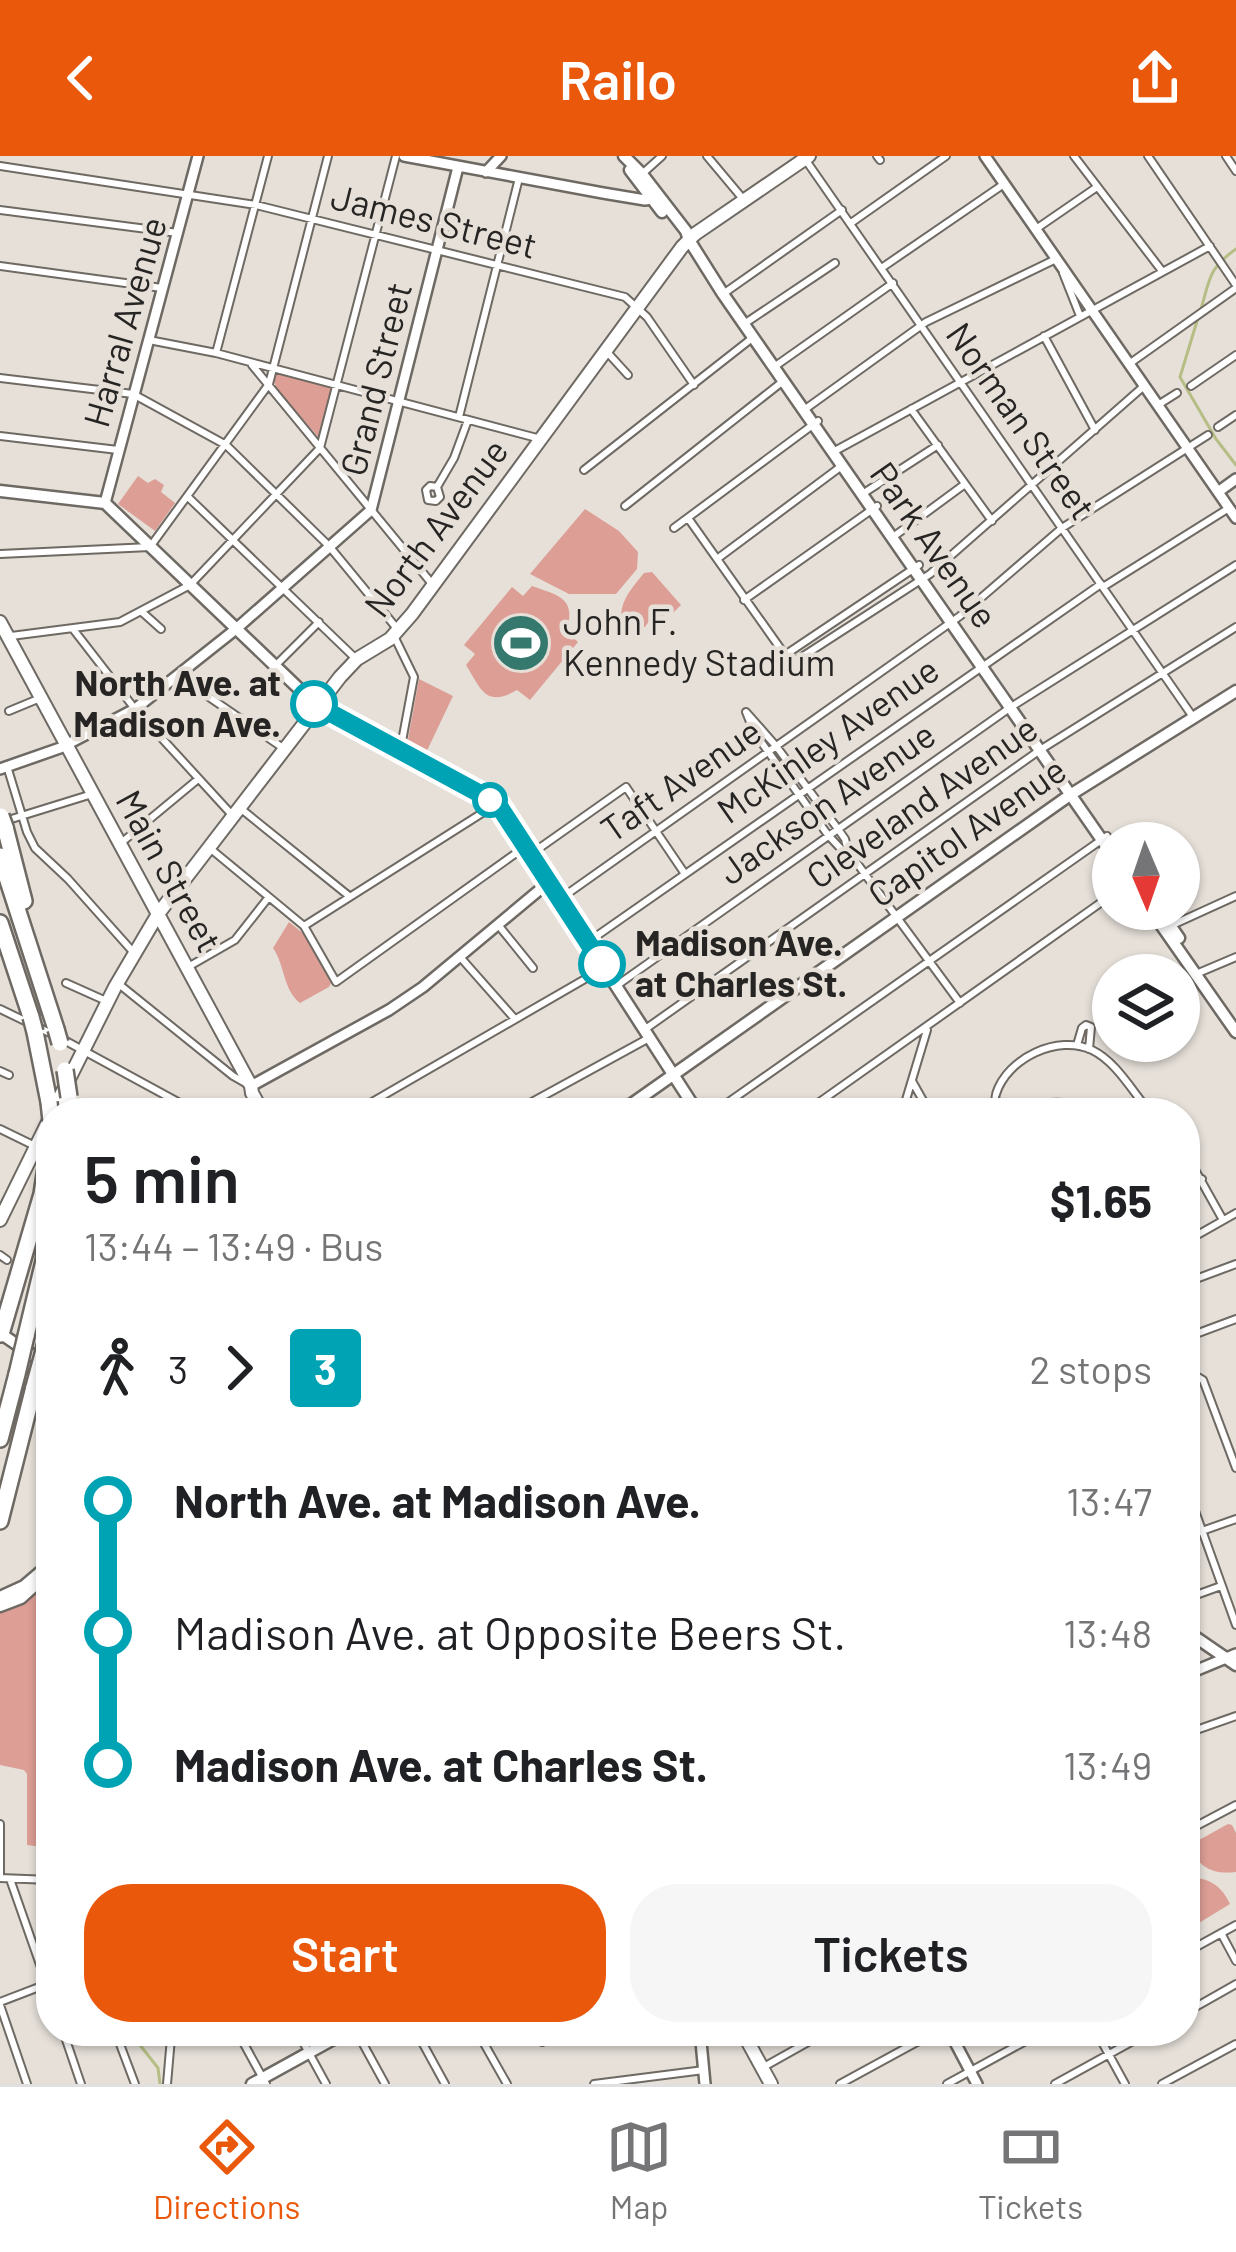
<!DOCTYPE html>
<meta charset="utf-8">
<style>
body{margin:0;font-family:Barlow,sans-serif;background:#f6f6f6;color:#202124;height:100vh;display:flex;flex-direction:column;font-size:45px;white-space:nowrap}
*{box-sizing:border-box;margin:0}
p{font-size:39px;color:#757577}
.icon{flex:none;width:66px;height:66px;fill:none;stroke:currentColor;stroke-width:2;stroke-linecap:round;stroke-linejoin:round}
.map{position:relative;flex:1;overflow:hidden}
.details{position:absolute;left:36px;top:942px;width:1164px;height:948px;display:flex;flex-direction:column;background:#fff;border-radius:48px;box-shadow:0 3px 9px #0004}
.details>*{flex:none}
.badge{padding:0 24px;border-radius:9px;font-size:42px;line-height:78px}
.needle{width:78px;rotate:178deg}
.controls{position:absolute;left:1092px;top:666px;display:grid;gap:24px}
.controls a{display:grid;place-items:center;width:108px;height:108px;border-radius:50%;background:#fff;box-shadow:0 3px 9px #0004;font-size:60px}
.map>.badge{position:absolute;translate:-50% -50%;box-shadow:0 0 0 6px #fff}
.legs{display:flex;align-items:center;gap:18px;height:132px;padding:0 48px;font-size:39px}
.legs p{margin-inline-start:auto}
.summary{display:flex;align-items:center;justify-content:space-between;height:204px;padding:0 48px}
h1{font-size:66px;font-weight:600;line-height:90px}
.primary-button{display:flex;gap:24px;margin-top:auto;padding:24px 48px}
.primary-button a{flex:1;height:138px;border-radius:48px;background:#ea580c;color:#fff;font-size:48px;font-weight:600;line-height:138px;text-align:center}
.primary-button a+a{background:#f6f6f6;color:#202124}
ul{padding:0 48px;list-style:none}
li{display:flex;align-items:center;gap:42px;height:132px;font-size:45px}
li i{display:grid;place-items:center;width:18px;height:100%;margin:0 15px;background:currentColor}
li i::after{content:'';width:30px;height:30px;margin:-15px;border:9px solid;border-radius:50%;background:#fff}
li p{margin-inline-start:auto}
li:first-child i{background:linear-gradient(#0000 50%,currentColor 0)}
li:last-child i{background:linear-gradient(currentColor 50%,#0000 0)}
header{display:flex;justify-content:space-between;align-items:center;height:156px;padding:0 48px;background:#ea580c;color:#fff;font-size:54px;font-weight:600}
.dock{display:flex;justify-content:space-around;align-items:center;height:168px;border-top:3px solid #e0e0e0;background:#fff;font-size:33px;color:#757577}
.dock a{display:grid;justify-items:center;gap:6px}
.dock .selected{color:#ea580c}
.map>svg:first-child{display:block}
.green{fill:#dc9e95}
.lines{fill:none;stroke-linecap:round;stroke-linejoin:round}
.stream{stroke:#b6be85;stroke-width:3}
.minor-casing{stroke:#6e6963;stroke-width:10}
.tertiary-casing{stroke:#6e6963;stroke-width:14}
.secondary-casing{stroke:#6e6963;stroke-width:15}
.primary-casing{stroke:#6e6963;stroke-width:16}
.motorway-casing{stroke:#6e6963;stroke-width:20}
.minor{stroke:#fff;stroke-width:6}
.tertiary{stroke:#fff;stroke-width:9}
.secondary{stroke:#fff;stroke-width:10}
.primary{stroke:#fff;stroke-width:12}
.motorway{stroke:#fff;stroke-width:15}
.motorway-bridge-casing{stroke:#6e6963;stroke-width:20;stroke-linecap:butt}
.motorway-bridge{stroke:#fff;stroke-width:15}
.line-1-casing{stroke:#fff;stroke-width:27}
.line-1{stroke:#00a3b4;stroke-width:18}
.stop-1-dot{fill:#fff;stroke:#00a3b4;stroke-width:6}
.labels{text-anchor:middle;stroke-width:9;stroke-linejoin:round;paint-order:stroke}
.street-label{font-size:36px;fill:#272523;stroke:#e6e0d9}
.poi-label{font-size:36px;fill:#272523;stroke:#e6e0d9;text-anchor:start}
.stop-label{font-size:36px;font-weight:bold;fill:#272523;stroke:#e6e0d9;text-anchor:end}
</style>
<header><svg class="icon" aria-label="back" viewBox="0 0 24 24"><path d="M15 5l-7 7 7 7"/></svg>Railo<svg class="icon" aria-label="share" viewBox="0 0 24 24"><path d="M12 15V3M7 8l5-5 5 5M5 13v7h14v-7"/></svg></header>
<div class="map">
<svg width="1236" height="1928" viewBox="0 0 1236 1928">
<rect width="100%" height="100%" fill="#e6e0d9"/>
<path class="green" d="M 277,217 L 334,232 L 321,284 L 277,234 L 274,225 Z
M 138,320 L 148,327 L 155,323 L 164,329 L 161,336 L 175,347 L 155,375 L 118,348 Z
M 585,353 L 619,375 L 638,396 L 637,413 L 616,438 L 569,438 L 530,418 Z
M 652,416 L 681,449 L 674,456 L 649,465 L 645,471 L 633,473 L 622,466 C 618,446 633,431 644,417 Z
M 532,430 C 556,439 578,441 566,475 L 578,486 L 530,544 L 517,534 C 485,553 480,531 466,509 L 475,498 L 464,489 L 512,431 L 523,440 Z
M 419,523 L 453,540 L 423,603 L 409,596 L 407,589 Z
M 289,766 L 304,778 L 331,827 L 329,831 L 300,847 C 283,834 285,809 273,792 Z
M 48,1425 L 51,1426 L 51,1692 L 27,1689 L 27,1618 L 24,1614 L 0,1609 L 0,1453 L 32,1439 Z
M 1228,1668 L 1232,1669 L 1236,1677 L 1236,1716 C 1213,1719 1197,1711 1190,1689 Z
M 1185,1722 C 1206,1720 1221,1728 1230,1748 L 1194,1770 L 1190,1769 L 1185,1762 Z"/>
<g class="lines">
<path class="stream" d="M 1201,153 C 1210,123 1208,113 1236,93
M 1198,162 L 1180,221 L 1216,283 L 1236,309
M 148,1875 L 142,1881 L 140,1889 L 158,1912 L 160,1928"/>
<defs>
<path id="minor" d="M 707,0 L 743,43
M 877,0 L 880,4
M 1074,0 L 1162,115
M 1148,0 L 1236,129
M 1226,0 L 1236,15
M 805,3 L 1193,561
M 0,10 L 256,49 L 625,141 L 647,161 L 694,229
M 642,18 L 662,0
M 0,54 L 178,77
M 851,67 L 946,0
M 1036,73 L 1097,31
M 0,110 L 162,132
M 883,111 L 1004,28
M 1063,117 L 1080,160
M 723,138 L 842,54
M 744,168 L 835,107
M 1044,180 L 1095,274
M 149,184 L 216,197 L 537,282
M 607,196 L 628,219
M 216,197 L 268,0
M 1129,208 L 1236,132
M 252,209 L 433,429
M 774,211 L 893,127
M 0,222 L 133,238 L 226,289 L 329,390 L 399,475
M 1191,230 L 1236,199
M 1158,249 L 1177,237
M 911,253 L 992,365
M 804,254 L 926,166 L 1056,103
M 459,261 L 519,22
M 1218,271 L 1236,259
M 0,280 L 118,294
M 833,296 L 1210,90
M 584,314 L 751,183
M 437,331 L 430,330 L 426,334 L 428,344 L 436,345 L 440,341 L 437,331 L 454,302 L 468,264
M 867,335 L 938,289
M 188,341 L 354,501
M 625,350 L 782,226
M 688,362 L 785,499 L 794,506 L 930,418 L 1144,230
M 674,372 L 818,265
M 893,381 L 965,328
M 0,398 L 150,391 L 269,228 L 328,0
M 717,403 L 843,309
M 1103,431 L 1229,352
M 744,444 L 877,350
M 142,456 L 161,473
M 73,473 L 135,553 L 233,660
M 11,480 L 120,466 L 190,429 L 320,292 L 396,0
M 394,480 L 414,521 L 400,596
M 785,499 L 919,409
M 275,510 L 319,466
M 177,519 L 283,592
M 9,555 L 38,543
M 7,610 L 27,676 L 35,692 L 68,723 L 134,797
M 240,652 L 349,740
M 5,665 L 89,639
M 121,687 L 197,624
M 212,694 L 304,770 L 336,826 L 526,690
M 848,695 L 842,694 L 828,679 L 754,576 L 746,556 L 776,590 L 838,673 L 845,683 L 848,695 L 960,847
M 531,698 L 626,631 L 685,718
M 560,743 L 960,460 L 1062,372 L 1208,279
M 304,770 L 498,647
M 499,770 L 533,812
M 1168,771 L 1236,740
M 588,786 L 1101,428
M 461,802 L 514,862
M 188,811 L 235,784 L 268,742
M 1196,818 L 1236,801
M 66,827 L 104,844
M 120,829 L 233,920 L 247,928
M 616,830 L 1011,551 L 1236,409
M 0,853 L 52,878
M 644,874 L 1040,594 L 1236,471
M 64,884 L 198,957
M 1077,889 L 1082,872 L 1086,869 L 1091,871 L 1089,893
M 0,915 L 9,919
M 912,925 L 930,957
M 994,956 C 1029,952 1063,937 1093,957
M 353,957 L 604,812
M 512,957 L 649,882
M 713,957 L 1107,680
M 804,957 L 1113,738
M 902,957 L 927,874
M 995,957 C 995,955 995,939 996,938 C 1007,902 1058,878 1092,894 C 1117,906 1133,937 1151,957
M 0,973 L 35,990
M 1185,996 L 1223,1064
M 1185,1031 L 1202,1023
M 1185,1086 L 1236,1057
M 0,1099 L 7,1104
M 1185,1127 L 1236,1108
M 1185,1182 L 1236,1163
M 1185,1226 L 1198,1221 L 1203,1224 L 1236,1312
M 1185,1327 L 1236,1469
M 1185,1381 L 1236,1363
M 1185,1443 L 1221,1430
M 1185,1578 L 1236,1560
M 0,1668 L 0,1722 L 51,1724
M 1185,1676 L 1236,1649
M 10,1723 L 51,1840
M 1221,1777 L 1236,1805
M 1185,1797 L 1236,1769
M 0,1846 L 47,1828
M 0,1849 L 27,1928
M 1185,1857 L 1236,1828
M 63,1875 L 81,1928
M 115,1875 L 135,1928
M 237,1875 L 266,1928
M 297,1875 L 326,1928
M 356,1875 L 385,1928
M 416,1875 L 445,1928
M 477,1875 L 507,1928
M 536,1875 L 542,1886 L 562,1875
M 1096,1875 L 1125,1928
M 762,1912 L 828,1875
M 167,1928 L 171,1882
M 594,1928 L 704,1914
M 840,1928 L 937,1875
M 947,1928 L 1044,1875
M 1055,1928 L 1151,1875
M 1162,1928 L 1236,1888"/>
<path id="tertiary" d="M 404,0 L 603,37 L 645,44 L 658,42
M 985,0 L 1236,362
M 486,16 L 501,0
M 1218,336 L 1236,323
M 105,347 L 198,0
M 0,613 L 60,592 L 135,553 L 236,473 L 371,354 L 458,11
M 251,930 L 389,854 L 423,831 L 549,726
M 1185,1519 L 1236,1498
M 700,1875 L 705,1928
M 949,1875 L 977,1928"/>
<path id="secondary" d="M 624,0 L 642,18 L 686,75 L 689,84 L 723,138 L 1113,700
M 630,14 L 662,56
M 0,335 L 105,347 L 318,551 L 498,647 L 698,957
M 1150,753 L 1236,876
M 1159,753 L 1179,782
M 619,957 L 1070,639 L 1236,535
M 0,1177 L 51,1212
M 0,1441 L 24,1430 L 51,1407
M 0,1450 L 21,1442 L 51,1415
M 1185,1474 L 1236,1509
M 252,1928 L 348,1875"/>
<path id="primary" d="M 0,466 L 251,930 L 252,937 L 263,957
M 52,957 L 115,831 L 158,758 L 340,521 L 357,503 L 390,483 L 412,458 L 682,91 L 695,78 L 809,0
M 0,1064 L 51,960
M 742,1875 L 771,1928"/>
<path id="motorway" d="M 5,671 L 24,745
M 0,700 L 56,873
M 0,767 L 31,861
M 35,876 L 49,946
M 1,1178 L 42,1038 L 51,980
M 26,1180 L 44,1105 L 51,1058
M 46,1187 L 51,1167
M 0,1283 L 17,1218
M 0,1365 L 34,1231"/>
</defs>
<use href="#minor" class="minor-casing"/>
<use href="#tertiary" class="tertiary-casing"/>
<use href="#secondary" class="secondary-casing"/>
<use href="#primary" class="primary-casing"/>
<use href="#motorway" class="motorway-casing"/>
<use href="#minor" class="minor"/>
<use href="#tertiary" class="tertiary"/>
<use href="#secondary" class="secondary"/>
<use href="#primary" class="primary"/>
<use href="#motorway" class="motorway"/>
<defs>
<path id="motorway-bridge" d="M 1,660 L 5,671
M 31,861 L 35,876
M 56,873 L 60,887
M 65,914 L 69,941
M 49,946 L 51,965
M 17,1218 L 26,1180
M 34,1231 L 46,1187"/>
</defs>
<use href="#motorway-bridge" class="motorway-bridge-casing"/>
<use href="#motorway-bridge" class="motorway-bridge"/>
</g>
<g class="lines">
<defs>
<path id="line-1" d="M 314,548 L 497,647 L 602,808"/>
</defs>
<use href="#line-1" class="line-1-casing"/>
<use href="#line-1" class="line-1"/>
</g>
<defs>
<symbol id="stadium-disc" viewBox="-11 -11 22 22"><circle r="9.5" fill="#35796e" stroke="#e6e0d9"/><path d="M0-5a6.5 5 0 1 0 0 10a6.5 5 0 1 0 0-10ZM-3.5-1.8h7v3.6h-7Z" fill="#fff"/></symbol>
</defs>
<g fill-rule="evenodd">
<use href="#stadium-disc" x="488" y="454" width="66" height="66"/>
</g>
<g class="stop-1-dot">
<circle cx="314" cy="548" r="21"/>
<circle cx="490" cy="644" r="15"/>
<circle cx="602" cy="808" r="21"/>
</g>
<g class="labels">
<g class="street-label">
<text transform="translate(434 65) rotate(14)" y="13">James Street</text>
<text transform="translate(125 166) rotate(-74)" y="13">Harral Avenue</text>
<text transform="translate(376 223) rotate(-76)" y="13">Grand Street</text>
<text transform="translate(1021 265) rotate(55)" y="13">Norman Street</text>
<text transform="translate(436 372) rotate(-53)" y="13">North Avenue</text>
<text transform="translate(934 389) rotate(55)" y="13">Park Avenue</text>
<text transform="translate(828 584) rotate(-35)" y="13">McKinley Avenue</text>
<text transform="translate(681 624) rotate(-35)" y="13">Taft Avenue</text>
<text transform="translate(922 646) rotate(-35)" y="13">Cleveland Avenue</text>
<text transform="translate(827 647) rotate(-35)" y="13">Jackson Avenue</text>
<text transform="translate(967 676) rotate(-35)" y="13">Capitol Avenue</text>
<text transform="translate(169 715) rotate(61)" y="13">Main Street</text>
</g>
<g class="poi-label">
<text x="563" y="479">John F.<tspan x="563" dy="41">Kennedy Stadium</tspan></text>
</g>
<g class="stop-label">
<text x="281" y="540">North Ave. at<tspan x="281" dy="41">Madison Ave.</tspan></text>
<text x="635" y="800" text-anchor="start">Madison Ave.<tspan x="635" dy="41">at Charles St.</tspan></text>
</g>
</g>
</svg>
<div class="controls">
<a><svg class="needle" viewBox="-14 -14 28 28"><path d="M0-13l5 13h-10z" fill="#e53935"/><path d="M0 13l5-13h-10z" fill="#757577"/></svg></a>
<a><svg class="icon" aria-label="layers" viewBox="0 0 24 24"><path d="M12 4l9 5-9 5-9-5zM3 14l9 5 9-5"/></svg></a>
</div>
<section class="details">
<div class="summary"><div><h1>5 min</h1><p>13:44 – 13:49 · Bus</p></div><b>$1.65</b></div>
<div class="legs"><svg class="icon" aria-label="walk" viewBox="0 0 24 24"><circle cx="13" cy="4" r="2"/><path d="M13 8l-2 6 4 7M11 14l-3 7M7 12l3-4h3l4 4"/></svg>3<svg class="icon" aria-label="forward" viewBox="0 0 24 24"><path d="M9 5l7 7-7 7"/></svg><b class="badge" style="background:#00a3b4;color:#fff">3</b><p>2 stops</p></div>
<ul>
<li><i style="color:#00a3b4"></i><b>North Ave. at Madison Ave.</b><p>13:47</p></li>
<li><i style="color:#00a3b4"></i><span>Madison Ave. at Opposite Beers St.</span><p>13:48</p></li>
<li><i style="color:#00a3b4"></i><b>Madison Ave. at Charles St.</b><p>13:49</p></li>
</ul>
<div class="primary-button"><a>Start</a><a>Tickets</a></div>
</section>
</div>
<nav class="dock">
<a class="selected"><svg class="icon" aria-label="directions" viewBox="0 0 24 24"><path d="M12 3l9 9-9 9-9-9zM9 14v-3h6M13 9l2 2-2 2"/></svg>Directions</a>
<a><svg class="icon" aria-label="map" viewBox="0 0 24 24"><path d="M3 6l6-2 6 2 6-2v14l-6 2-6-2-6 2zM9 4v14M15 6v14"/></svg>Map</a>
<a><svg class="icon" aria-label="tickets" viewBox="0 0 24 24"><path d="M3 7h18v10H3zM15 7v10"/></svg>Tickets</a>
</nav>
